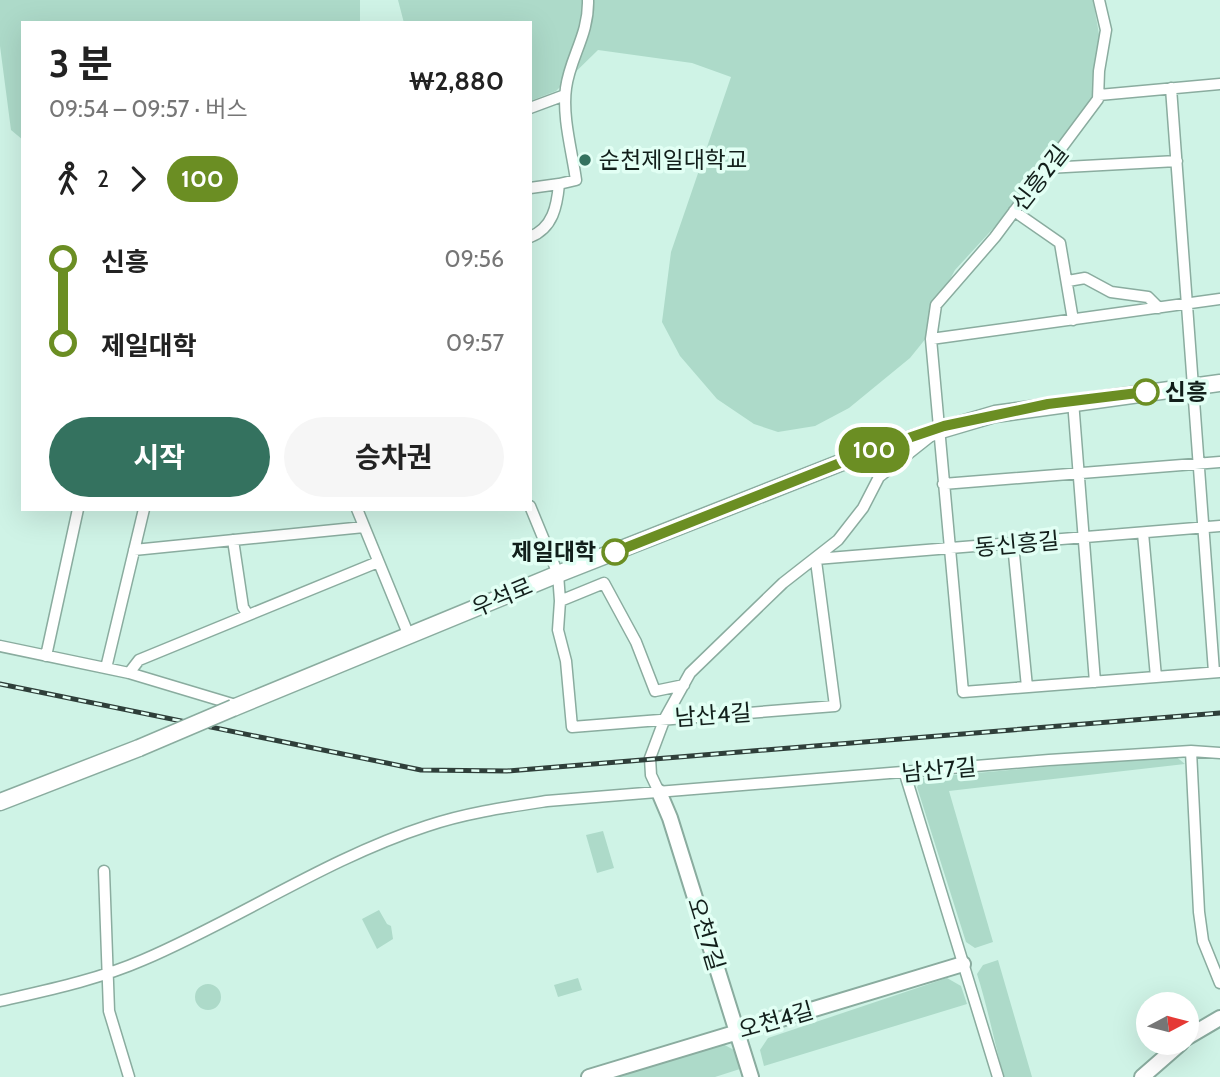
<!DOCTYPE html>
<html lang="ko">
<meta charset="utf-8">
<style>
body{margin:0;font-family:Cabin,"Noto Sans KR",sans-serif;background:#f6f6f6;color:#222;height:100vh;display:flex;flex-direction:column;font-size:26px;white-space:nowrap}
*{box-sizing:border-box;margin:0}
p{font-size:23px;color:#767676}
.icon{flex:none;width:38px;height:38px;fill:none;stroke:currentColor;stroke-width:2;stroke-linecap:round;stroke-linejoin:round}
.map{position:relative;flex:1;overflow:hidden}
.panel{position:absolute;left:21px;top:21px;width:511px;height:490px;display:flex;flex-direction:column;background:#fff;border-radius:0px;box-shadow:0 7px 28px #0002}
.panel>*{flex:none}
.badge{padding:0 14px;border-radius:23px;font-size:24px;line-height:46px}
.needle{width:46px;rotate:83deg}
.fabs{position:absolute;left:1136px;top:992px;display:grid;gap:14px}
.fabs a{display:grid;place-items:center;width:63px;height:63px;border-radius:50%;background:#fff;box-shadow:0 7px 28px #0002;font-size:35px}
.map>.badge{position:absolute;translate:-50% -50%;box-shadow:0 0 0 4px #fff}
.legs{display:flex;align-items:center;gap:10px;height:77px;padding:0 28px;font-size:23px}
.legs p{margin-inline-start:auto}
.headline{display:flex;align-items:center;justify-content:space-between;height:119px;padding:0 28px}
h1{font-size:38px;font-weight:700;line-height:52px}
.button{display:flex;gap:14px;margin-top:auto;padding:14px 28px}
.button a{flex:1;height:80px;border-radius:42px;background:#34725f;color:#fff;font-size:28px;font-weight:700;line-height:80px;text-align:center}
.button a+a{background:#f6f6f6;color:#222}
ul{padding:0 28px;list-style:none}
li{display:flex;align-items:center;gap:24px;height:84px;font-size:26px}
li i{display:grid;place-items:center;width:10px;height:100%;margin:0 9px;background:currentColor}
li i::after{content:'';width:18px;height:18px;margin:-9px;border:5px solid;border-radius:50%;background:#fff}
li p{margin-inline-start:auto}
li:first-child i{background:linear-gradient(#0000 50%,currentColor 0)}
li:last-child i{background:linear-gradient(currentColor 50%,#0000 0)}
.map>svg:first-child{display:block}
.green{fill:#addac9}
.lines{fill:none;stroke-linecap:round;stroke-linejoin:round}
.street-casing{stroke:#8aac9f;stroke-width:13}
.secondary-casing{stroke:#8aac9f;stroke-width:18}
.primary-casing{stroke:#8aac9f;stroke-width:19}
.street{stroke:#fff;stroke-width:10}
.secondary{stroke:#fff;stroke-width:14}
.primary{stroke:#fff;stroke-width:16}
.rail-casing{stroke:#2f3f3a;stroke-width:5}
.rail{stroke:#e2fff4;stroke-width:2.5;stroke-dasharray:8;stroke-linecap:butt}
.primary-bridge-casing{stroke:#8aac9f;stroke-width:19;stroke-linecap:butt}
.primary-bridge{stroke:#fff;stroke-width:16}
.line-1-casing{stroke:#fff;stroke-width:16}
.line-1{stroke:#6b8e23;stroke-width:10}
.poi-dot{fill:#34725f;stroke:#e2fff4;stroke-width:2.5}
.stop-1-dot{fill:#fff;stroke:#6b8e23;stroke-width:3.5}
.labels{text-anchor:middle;stroke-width:7;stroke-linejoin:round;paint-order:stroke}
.poi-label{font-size:23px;fill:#121f1b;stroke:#e2fff4;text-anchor:start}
.street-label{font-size:23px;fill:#121f1b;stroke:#e2fff4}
.stop-label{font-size:23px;font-weight:bold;fill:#121f1b;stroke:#e2fff4;text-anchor:start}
</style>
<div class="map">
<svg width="1220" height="1077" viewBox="0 0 1220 1077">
<rect width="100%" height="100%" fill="#cff3e6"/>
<path class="green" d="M 0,0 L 360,0 L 360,23 L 23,23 L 23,140 L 11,130 L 0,46 Z
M 398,0 L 1093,0 L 1100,40 L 1095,97 L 1011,209 L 955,270 L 936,305 L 931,332 L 910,358 L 849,408 L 815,426 L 778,432 L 754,424 L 717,399 L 680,356 L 662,322 L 671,252 L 731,77 L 692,63 L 598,50 L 556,91 L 530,101 L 530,23 L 404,23 Z
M 1174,755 L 1185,764 L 949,791 L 993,942 L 975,948 L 966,942 L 917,787 L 923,778 Z
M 603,831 L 614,868 L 597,873 L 586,835 Z
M 379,910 L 387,924 L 391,926 L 393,939 L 377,949 L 362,919 Z
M 998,960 L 1032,1077 L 1004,1077 C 994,1042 988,1008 977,974 L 983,965 Z
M 578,978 L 582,990 L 558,997 L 554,985 Z
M 947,978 L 961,986 L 967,1004 L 764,1066 L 760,1050 L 768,1038 Z
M195 997a13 13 0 1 1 26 0a13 13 0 1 1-26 0Z
M 721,1043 L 734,1050 L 740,1069 L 715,1077 L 614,1077 Z"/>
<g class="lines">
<defs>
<path id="street" d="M 1171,88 L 1214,672
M 1099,95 L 1220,84
M 530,108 L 565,95
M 1047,168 L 1177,161
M 530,188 L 559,184
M 1014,211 L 1060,243 L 1073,320
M 530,237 C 553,228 557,206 559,184 L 576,180 C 572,151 562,117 566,88 C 570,57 589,35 588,0
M 1068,281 L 1085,278 L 1111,292 L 1148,297 L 1159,308
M 1220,299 L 931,339 L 963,692 L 1220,672
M 931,339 L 936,305 L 995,237 L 1098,99 L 1099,71 L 1106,30 L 1099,0
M 1073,401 L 1095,682
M 879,477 L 932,435
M 943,484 L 1220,462
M 530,506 L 558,574 L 560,601 L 604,583 L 636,642 L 655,691 L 684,685
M 357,509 L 409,636
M 1143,533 L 1156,677
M 233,540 L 243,607 L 248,615
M 1013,544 L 1027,687
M 134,550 L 364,527
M 816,559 L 1220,526
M 560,601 L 558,630 L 566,661 L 572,727 L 835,706 L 816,561
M 0,646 L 129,673 L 239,706
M 46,656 L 78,509
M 106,668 L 144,509
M 129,673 L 139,660 L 378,562
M 1191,751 L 1199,912 L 1203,941 L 1220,983
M 905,774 L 998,1077
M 659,792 L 651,775 L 650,758 L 665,718 L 690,673 L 783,583 L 838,540 L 863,508 L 879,477 L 873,450
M 104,871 L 109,1011 L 129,1077
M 0,1001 C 48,990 97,980 143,960 C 239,919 328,858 427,826 C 465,813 507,807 547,801 L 1049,760 L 1191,751 L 1220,753"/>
<path id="secondary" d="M 659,792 L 670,818 L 751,1077
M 1186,1038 L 1220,1018
M 589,1077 L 963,964
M 1142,1077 L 1181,1043"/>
<path id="primary" d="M 233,708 L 558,574 L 873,450 L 995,414 L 1220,383
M 0,802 L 139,748"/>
</defs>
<use href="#street" class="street-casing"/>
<use href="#secondary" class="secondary-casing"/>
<use href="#primary" class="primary-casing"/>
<use href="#street" class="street"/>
<use href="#secondary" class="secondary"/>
<use href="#primary" class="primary"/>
<defs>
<path id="rail" d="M 0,684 L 421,770 L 507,771 L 1220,713"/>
</defs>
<use href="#rail" class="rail-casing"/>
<use href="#rail" class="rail"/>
<defs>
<path id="primary-bridge" d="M 139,748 L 233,708"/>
</defs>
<use href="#primary-bridge" class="primary-bridge-casing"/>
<use href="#primary-bridge" class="primary-bridge"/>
</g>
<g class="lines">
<defs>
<path id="line-1" d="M 615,552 L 873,450 L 944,426 L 1048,404 L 1146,392"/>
</defs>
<use href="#line-1" class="line-1-casing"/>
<use href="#line-1" class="line-1"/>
</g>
<circle class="poi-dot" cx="585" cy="160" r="7"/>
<g class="stop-1-dot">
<circle cx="1146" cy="392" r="12"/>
<circle cx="615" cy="552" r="12"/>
</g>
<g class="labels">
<g class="poi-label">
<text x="599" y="168">순천제일대학교</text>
</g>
<g class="street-label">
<text transform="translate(1040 178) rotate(-52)" y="8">신흥2길</text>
<text transform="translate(1017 544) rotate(-5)" y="8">동신흥길</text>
<text transform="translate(502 597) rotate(-23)" y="8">우석로</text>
<text transform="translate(713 715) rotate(-4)" y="8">남산4길</text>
<text transform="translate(939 770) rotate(-5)" y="8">남산7길</text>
<text transform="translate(706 934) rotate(73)" y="8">오천7길</text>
<text transform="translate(776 1020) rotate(-16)" y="8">오천4길</text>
</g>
<g class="stop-label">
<text x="1165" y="400">신흥</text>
<text x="596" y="560" text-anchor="end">제일대학</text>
</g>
</g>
</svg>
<div class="fabs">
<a><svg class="needle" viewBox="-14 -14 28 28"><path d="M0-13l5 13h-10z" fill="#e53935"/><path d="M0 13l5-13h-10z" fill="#767676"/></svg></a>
</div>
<b class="badge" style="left:874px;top:450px;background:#6b8e23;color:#fff">100</b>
<section class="panel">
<div class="headline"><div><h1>3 분</h1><p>09:54 – 09:57 · 버스</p></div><b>₩2,880</b></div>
<div class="legs"><svg class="icon" aria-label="walk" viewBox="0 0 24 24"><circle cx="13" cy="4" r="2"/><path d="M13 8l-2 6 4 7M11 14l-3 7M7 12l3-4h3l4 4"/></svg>2<svg class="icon" aria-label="forward" viewBox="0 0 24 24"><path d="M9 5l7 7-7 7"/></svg><b class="badge" style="background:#6b8e23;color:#fff">100</b></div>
<ul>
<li><i style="color:#6b8e23"></i><b>신흥</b><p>09:56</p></li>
<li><i style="color:#6b8e23"></i><b>제일대학</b><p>09:57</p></li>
</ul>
<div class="button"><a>시작</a><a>승차권</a></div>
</section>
</div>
